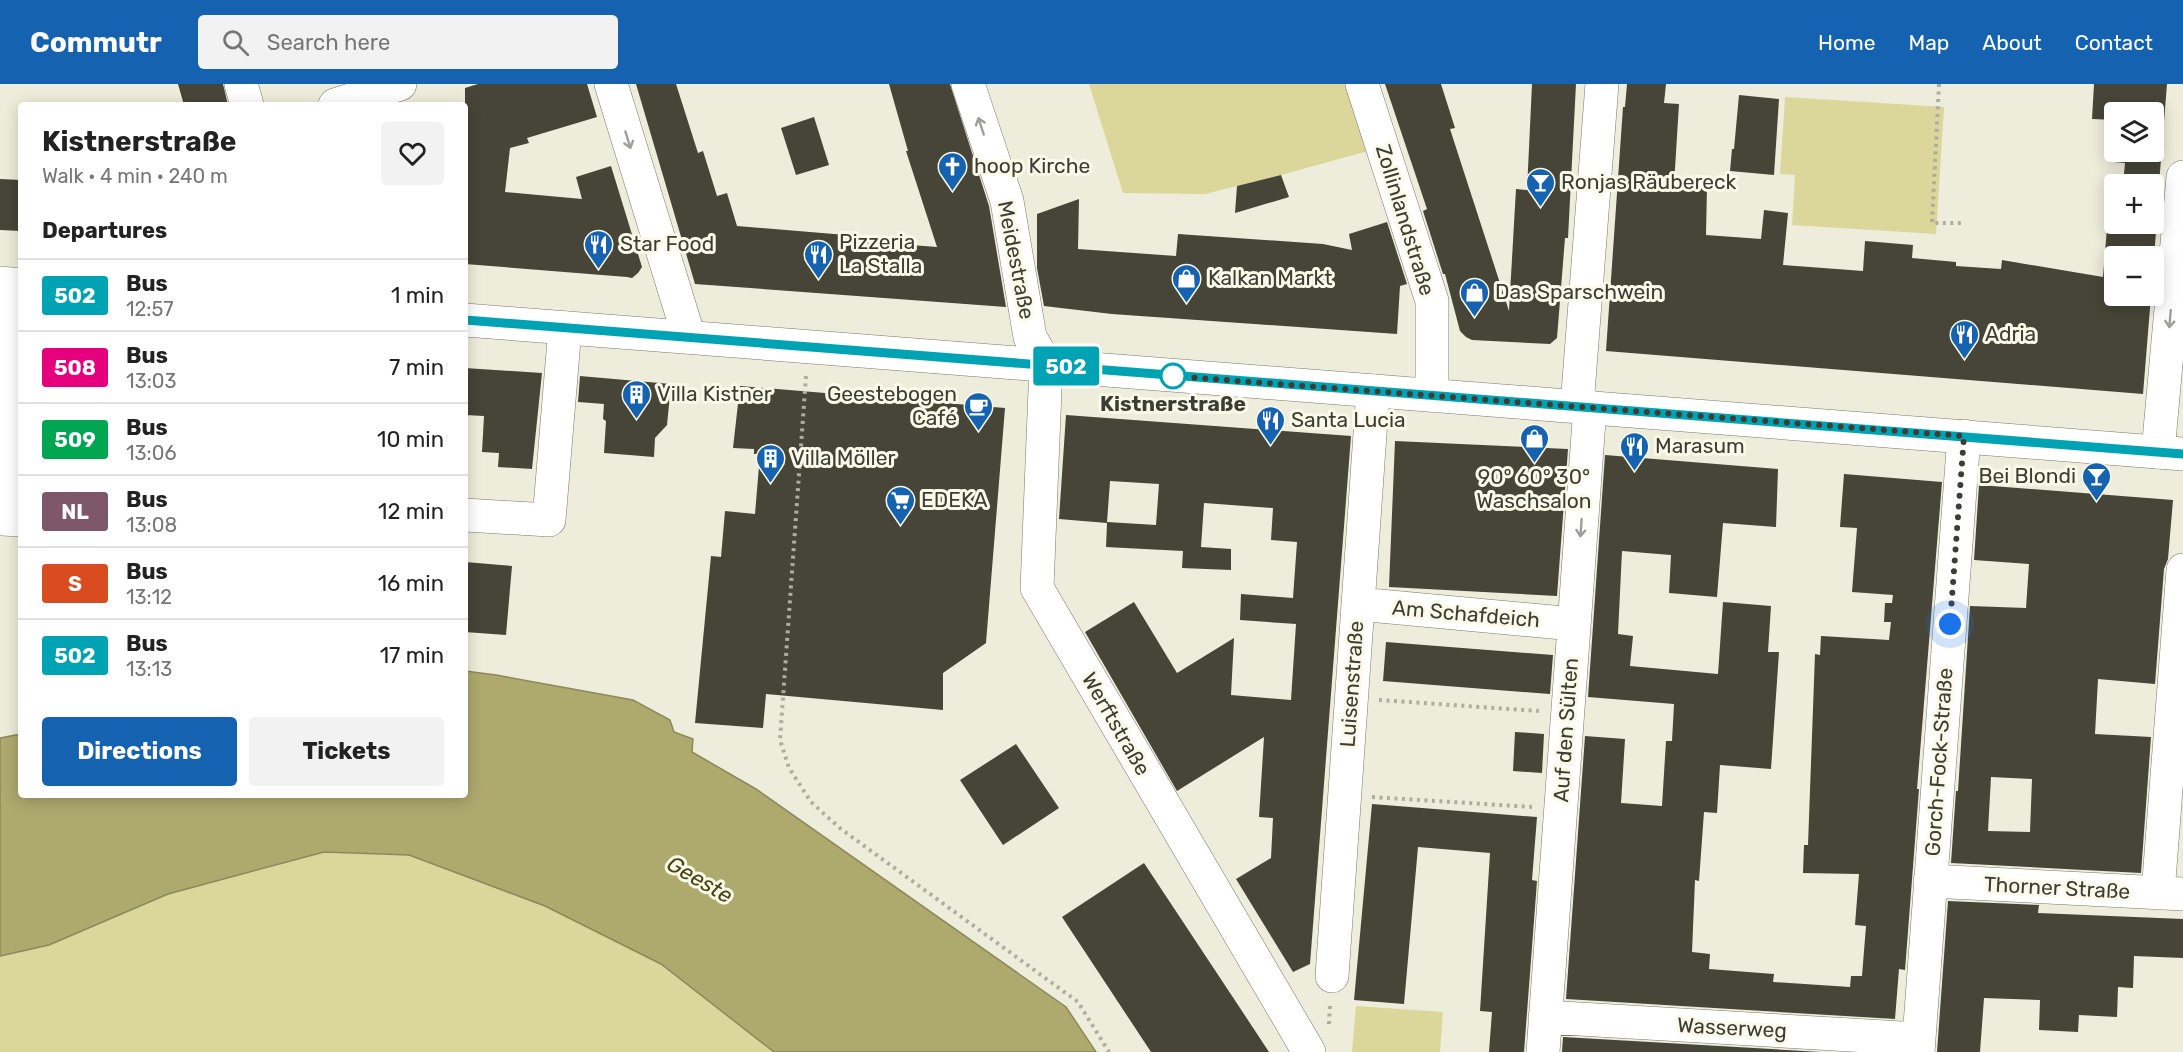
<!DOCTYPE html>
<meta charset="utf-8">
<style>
body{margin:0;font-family:Rubik,sans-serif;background:#f2f2f2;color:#222;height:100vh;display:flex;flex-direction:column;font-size:22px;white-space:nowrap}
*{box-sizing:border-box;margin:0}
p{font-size:20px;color:#767676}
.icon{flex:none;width:33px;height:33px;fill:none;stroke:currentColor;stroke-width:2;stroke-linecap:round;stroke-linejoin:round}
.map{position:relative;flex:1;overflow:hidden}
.details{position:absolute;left:18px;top:18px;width:450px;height:696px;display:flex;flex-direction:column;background:#fff;border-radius:6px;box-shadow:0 3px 15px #0003}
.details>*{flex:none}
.badge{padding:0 12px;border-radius:4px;font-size:21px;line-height:39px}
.buttons{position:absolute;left:2104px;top:18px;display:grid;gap:12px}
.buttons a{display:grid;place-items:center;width:60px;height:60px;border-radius:6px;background:#fff;box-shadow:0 3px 15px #0003;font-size:30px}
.you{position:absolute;width:30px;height:30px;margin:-15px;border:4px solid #fff;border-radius:50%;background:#1a73e8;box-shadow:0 0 0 9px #1a73e833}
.map>.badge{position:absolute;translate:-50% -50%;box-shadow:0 0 0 3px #fff}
h2{padding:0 24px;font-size:22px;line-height:54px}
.round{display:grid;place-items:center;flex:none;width:63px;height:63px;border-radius:6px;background:#f2f2f2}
.overview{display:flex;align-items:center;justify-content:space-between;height:102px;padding:0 24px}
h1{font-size:28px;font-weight:700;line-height:45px}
.cta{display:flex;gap:12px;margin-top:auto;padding:12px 24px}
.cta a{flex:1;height:69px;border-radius:6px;background:#1562b1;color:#fff;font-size:24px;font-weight:700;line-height:69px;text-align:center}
.cta a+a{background:#f2f2f2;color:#222}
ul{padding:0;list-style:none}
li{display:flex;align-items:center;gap:18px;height:72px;padding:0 24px;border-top:2px solid #e0e0e0}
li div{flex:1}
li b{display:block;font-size:22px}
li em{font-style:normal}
li .badge{min-width:66px;font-weight:700;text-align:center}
header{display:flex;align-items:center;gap:36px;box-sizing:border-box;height:84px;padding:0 30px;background:#1562b1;color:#fff}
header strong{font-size:28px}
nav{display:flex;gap:33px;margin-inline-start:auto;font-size:21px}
.search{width:420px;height:54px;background:#f2f2f2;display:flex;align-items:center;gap:15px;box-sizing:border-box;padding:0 21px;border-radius:6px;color:#767676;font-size:22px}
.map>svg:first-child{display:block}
.green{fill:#dbd69a}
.water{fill:#aea96d;stroke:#8c895c;stroke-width:1.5}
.building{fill:#464537;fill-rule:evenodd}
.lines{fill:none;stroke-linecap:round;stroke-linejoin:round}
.minor-casing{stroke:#7b796a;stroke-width:34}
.major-casing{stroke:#7b796a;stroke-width:34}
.path{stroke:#aead9f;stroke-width:4;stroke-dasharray:3 4.5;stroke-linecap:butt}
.minor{stroke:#fff;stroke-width:33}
.major{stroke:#fff;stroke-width:33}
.oneway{stroke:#9e9e9a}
.line-casing{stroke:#fff;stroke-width:14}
.line{stroke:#00a3b4;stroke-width:9}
.walk{stroke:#3d3d36;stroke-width:6;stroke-dasharray:0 10.8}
.stop-dot{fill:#fff;stroke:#00a3b4;stroke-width:3}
.labels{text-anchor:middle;stroke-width:6;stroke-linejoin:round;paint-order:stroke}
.poi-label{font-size:21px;fill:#3d3d36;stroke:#fbfae9;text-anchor:start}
.street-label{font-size:21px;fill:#3d3d36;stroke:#fbfae9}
.stop-label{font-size:21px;font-weight:bold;fill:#3d3d36;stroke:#fbfae9}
.water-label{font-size:22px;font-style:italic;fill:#484314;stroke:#fbfae9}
</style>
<header>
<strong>Commutr</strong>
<div class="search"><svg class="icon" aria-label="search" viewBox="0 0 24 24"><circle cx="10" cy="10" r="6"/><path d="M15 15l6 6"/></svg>Search here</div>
<nav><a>Home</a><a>Map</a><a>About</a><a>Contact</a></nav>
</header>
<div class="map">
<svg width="2183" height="968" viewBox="0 0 2183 968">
<rect width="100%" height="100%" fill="#eeeddb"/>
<path class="green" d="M 1089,0 L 1346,0 L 1368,67 L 1281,91 L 1205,110 L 1123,109 Z
M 1785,13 L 1944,23 L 1936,150 L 1792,141 L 1795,91 L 1780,90 Z
M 324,768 L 409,771 L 545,822 L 661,880 L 774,968 L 0,968 L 0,872 L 49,861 L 168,810 Z
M 1356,922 L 1443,928 L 1440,968 L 1352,968 Z"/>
<path class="water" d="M 465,587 L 496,591 L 633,616 L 670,636 L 674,648 L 693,655 L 692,668 L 756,705 L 1066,923 L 1096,968 L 774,968 L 661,880 L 545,822 L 409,771 L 324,768 L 168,810 L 49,861 L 0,872 L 0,654 L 21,650 L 21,711 L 465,711 Z"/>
<path class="building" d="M 178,0 L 223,0 L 228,21 L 184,21 Z
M 478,0 L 587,0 L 597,33 L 527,54 L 529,59 L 510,64 L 505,108 L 582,115 L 576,93 L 611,82 L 642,183 L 638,189 L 632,194 L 627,193 L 465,180 L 465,4 Z
M 636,0 L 676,0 L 698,69 L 703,67 L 717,112 L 727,109 L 737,142 L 846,151 L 846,156 L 937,163 L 906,67 L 908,67 L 889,0 L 950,0 L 989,122 L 1006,223 L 695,200 Z
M 1385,0 L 1441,0 L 1455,44 L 1450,45 L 1509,227 L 1516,105 L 1527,106 L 1532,0 L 1576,0 L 1568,154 L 1565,154 L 1557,254 L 1550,260 L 1472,256 L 1466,253 L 1460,247 L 1445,190 L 1443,190 L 1423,127 L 1427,125 Z
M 1627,0 L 1666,0 L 1664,19 L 1679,20 L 1674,101 L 1707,102 L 1706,151 L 1761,155 L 1764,126 L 1788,129 L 1783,181 L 1863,187 L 1865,157 L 1913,161 L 1912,174 L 1956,178 L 1956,182 L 2001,185 L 2002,176 L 2103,193 L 2107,144 L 2156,148 L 2154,173 L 2115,172 L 2115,212 L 2151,212 L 2143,310 L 1606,267 L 1623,23 L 1625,23 Z
M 2094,0 L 2167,0 L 2159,100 L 2123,100 L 2125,79 L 2114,78 L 2115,55 L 2115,68 L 2154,68 L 2154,28 L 2115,28 L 2115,36 L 2092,35 Z
M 1739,11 L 1779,15 L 1774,91 L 1730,87 L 1732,65 L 1734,65 Z
M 814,33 L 829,81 L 796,91 L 781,44 Z
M 1281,91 L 1289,113 L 1235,129 L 1237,102 Z
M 0,95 L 21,96 L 21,147 L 0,146 Z
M 1079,115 L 1078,165 L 1176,172 L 1178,150 L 1323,160 L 1352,166 L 1349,150 L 1387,138 L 1407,200 L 1400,202 L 1397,250 L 1112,230 L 1044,222 L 1037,184 L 1037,130 Z
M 465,284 L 542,289 L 532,385 L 498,383 L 499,369 L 482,368 L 484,332 L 465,331 Z
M 580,292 L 671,300 L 667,341 L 655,354 L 654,373 L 604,369 L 606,337 L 603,335 L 604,320 L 578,318 Z
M 740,302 L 1005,324 L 986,559 L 943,589 L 943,626 L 766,610 L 763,644 L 695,639 L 711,472 L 721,473 L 725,427 L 755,430 L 760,370 L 754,370 L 754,365 L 733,364 Z
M 1066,331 L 1351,352 L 1310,880 L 1293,888 L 1236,795 L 1271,774 L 1273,734 L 1259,733 L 1264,653 L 1177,707 L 1085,548 L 1134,518 L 1177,589 L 1234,554 L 1231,611 L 1291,616 L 1296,540 L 1240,536 L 1241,510 L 1293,514 L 1297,458 L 1271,456 L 1273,424 L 1204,419 L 1201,463 L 1231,465 L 1231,486 L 1182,484 L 1183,467 L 1106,463 L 1107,439 L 1059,435 ZM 1110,397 L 1159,400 L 1156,441 L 1107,438 Z
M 1395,357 L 1568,365 L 1557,512 L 1389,503 Z
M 1605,371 L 1778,385 L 1776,443 L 1723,439 L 1717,513 L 1669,509 L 1671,471 L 1622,467 L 1618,550 L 1633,552 L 1630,582 L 1718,590 L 1723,518 L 1771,522 L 1768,568 L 1779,568 L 1771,685 L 1720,681 L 1717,729 L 1704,728 L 1699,797 L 1695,796 L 1692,868 L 1710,870 L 1709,885 L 1774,890 L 1773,898 L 1850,903 L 1851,892 L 1862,892 L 1866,842 L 1855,841 L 1859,790 L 1803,789 L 1804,761 L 1808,761 L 1815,570 L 1820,571 L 1821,552 L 1889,556 L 1891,538 L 1884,538 L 1885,519 L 1892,519 L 1893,511 L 1852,508 L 1857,444 L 1840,443 L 1844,390 L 1942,398 L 1917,705 L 1919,705 L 1905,886 L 1899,885 L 1895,935 L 1566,915 L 1585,652 L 1625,655 L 1621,719 L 1662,722 L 1666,657 L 1672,657 L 1674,620 L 1588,613 Z
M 1979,401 L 2173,416 L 2168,475 L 2164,485 L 2155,600 L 2098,595 L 2095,650 L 2151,653 L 2141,789 L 1951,779 L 1956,707 L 1958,707 L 1970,522 L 2026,524 L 2029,480 L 1974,476 ZM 1991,693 L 2032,695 L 2030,748 L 1988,747 Z
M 465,478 L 512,482 L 506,551 L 465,548 Z
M 1386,558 L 1553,571 L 1550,610 L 1383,597 Z
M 1515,648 L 1544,650 L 1542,689 L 1513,687 Z
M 1016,660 L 1059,724 L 1003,761 L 960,696 Z
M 1372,720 L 1537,733 L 1532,796 L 1537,797 L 1524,968 L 1489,968 L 1492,928 L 1480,927 L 1490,769 L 1418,763 L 1404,920 L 1354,916 Z
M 1144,779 L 1240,924 L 1269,968 L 1151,968 L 1062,833 Z
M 1948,817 L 2039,821 L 2038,829 L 2183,835 L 2183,874 L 2134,872 L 2133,904 L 2118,903 L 2117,933 L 2079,931 L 2078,948 L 2039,946 L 2040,916 L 1984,914 L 1980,968 L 1937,968 Z
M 1563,953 L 1821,968 L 1562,968 Z"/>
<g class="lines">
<defs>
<path id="minor" d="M 241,0 L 247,21
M 611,0 L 689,253
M 968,0 L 1007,117 L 1030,253 L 1046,281 L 1037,504 L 1309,968
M 1362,0 L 1432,217 L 1432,311
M 335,21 L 400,0
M 17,200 L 2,435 L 21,436
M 1577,322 L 1602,0
M 2158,368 L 2183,93
M 465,431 L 549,436 L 565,244
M 1358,520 L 1574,540
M 1930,797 L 2183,810
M 2158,809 L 2183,486
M 1332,892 L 1373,307
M 1545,933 L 1919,955
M 1543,968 L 1590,323
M 1918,968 L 1964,352"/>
<path id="major" d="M 0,199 L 21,201
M 465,236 L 2183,370"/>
</defs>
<use href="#minor" class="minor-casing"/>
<use href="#major" class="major-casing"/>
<path class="path" d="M 1939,0 L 1932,139 L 1961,139
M 806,292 L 780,656 L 789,684 L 811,718 L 841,745 L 1078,918 L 1109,968
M 1379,616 L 1539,627
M 1372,713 L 1532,723
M 1329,940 L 1330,920"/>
<use href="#minor" class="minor"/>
<use href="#major" class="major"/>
</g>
<defs><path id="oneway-shaft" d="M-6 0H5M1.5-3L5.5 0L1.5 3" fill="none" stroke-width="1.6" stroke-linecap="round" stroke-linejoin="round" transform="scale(1.5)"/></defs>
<g class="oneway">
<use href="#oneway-shaft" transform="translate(981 42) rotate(-108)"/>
<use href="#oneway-shaft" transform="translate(628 56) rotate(73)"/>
<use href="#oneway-shaft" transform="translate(2170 235) rotate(95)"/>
<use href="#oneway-shaft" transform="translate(1581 444) rotate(94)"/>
</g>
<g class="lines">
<defs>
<path id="line" d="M 465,236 L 2183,370"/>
</defs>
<use href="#line" class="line-casing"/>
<use href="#line" class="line"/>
<path class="walk" d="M 1173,292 L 1964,352 L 1950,540"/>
</g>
<defs>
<symbol id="church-pin" viewBox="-11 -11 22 30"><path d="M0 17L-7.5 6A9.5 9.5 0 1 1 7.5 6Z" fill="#1562b1" stroke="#fbfae9"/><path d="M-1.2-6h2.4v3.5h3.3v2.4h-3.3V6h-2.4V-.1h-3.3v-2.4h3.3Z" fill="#fff"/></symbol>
<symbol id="bar-pin" viewBox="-11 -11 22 30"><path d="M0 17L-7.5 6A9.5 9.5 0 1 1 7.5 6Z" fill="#1562b1" stroke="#fbfae9"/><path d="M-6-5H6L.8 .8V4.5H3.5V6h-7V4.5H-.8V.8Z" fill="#fff"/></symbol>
<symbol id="restaurant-pin" viewBox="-11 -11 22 30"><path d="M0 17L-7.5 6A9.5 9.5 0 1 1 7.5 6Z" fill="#1562b1" stroke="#fbfae9"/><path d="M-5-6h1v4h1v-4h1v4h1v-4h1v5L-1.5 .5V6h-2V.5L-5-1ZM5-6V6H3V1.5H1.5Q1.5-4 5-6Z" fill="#fff"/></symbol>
<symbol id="shop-pin" viewBox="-11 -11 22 30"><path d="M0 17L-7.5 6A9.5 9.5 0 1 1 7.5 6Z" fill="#1562b1" stroke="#fbfae9"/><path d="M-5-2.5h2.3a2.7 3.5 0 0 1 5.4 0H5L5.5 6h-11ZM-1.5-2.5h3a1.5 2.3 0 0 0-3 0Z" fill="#fff"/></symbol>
<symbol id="building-pin" viewBox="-11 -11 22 30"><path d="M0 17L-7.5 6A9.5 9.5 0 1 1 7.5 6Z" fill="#1562b1" stroke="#fbfae9"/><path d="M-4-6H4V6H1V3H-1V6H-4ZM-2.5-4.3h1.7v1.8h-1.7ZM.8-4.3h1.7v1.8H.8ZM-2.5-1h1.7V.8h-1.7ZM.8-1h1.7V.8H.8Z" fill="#fff"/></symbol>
<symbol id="cafe-pin" viewBox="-11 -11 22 30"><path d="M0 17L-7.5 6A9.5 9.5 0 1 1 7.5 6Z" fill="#1562b1" stroke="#fbfae9"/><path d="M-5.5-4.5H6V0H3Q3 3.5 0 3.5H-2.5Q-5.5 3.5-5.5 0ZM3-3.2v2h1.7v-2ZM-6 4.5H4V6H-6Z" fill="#fff"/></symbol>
<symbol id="supermarket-pin" viewBox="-11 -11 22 30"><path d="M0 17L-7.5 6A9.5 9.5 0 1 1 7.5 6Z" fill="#1562b1" stroke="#fbfae9"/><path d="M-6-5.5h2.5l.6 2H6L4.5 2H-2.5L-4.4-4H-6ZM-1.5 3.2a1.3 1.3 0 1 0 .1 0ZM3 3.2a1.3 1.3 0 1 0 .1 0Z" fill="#fff"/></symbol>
</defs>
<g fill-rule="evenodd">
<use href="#church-pin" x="936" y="66" width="33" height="45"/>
<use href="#bar-pin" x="1524" y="82" width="33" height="45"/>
<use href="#restaurant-pin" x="582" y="144" width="33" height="45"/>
<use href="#restaurant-pin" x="802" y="154" width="33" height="45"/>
<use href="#shop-pin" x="1170" y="178" width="33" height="45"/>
<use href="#shop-pin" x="1458" y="192" width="33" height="45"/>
<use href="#restaurant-pin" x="1948" y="234" width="33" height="45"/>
<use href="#building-pin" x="620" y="294" width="33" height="45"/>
<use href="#cafe-pin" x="962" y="306" width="33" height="45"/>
<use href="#restaurant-pin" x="1254" y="320" width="33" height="45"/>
<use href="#shop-pin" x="1518" y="338" width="33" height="45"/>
<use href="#restaurant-pin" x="1618" y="346" width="33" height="45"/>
<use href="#building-pin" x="754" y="358" width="33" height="45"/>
<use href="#bar-pin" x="2080" y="376" width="33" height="45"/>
<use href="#supermarket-pin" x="884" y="400" width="33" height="45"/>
</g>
<circle class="stop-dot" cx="1173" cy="292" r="12"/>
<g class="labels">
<g class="poi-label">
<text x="974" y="89">hoop Kirche</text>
<text x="1561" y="105">Ronjas Räubereck</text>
<text x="839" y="165">Pizzeria<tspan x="839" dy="24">La Stalla</tspan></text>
<text x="620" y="167">Star Food</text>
<text x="1208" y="201">Kalkan Markt</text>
<text x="1495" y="215">Das Sparschwein</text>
<text x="1985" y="257">Adria</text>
<text x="657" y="317">Villa Kistner</text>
<text x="957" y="317" text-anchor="end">Geestebogen<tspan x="957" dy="24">Café</tspan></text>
<text x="1291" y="343">Santa Lucia</text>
<text x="1655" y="369">Marasum</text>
<text x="791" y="381">Villa Möller</text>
<text x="2076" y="399" text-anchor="end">Bei Blondi</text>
<text x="1534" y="400" text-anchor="middle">90° 60° 30°<tspan x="1534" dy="24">Waschsalon</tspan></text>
<text x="921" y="423">EDEKA</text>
</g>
<g class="street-label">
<text transform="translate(1405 136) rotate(73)" y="7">Zollinlandstraße</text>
<text transform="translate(1016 176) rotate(79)" y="7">Meidestraße</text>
<text transform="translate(1466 530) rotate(5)" y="7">Am Schafdeich</text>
<text transform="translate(1352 600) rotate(-86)" y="7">Luisenstraße</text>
<text transform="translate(1116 640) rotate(60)" y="7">Werftstraße</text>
<text transform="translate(1566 646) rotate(-86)" y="7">Auf den Sülten</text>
<text transform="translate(1939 678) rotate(-86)" y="7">Gorch-Fock-Straße</text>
<text transform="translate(2057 804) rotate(3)" y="7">Thorner Straße</text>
<text transform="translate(1732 944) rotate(3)" y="7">Wasserweg</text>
</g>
<g class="stop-label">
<text x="1173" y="327">Kistnerstraße</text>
</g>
<g class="water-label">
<text transform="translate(700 795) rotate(30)" y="8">Geeste</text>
</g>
</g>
</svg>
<div class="buttons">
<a><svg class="icon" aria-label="layers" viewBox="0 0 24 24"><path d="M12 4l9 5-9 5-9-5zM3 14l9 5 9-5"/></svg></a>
<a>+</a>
<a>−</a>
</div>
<div class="you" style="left:1950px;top:540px"></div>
<b class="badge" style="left:1066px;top:282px;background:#00a3b4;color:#fff">502</b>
<section class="details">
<div class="overview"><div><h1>Kistnerstraße</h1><p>Walk · 4 min · 240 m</p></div><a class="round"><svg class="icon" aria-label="heart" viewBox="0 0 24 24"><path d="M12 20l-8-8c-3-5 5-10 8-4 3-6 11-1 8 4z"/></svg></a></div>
<h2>Departures</h2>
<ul>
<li><span class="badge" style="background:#00a3b4;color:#fff">502</span><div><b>Bus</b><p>12:57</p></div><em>1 min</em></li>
<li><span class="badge" style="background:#e6007e;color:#fff">508</span><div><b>Bus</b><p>13:03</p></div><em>7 min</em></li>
<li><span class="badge" style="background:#00a651;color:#fff">509</span><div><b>Bus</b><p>13:06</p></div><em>10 min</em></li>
<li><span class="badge" style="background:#7e576b;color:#fff">NL</span><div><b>Bus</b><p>13:08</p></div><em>12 min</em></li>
<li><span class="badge" style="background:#d94c20;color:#fff">S</span><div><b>Bus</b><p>13:12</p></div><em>16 min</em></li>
<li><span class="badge" style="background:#00a3b4;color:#fff">502</span><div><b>Bus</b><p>13:13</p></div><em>17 min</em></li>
</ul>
<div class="cta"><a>Directions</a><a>Tickets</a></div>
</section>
</div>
